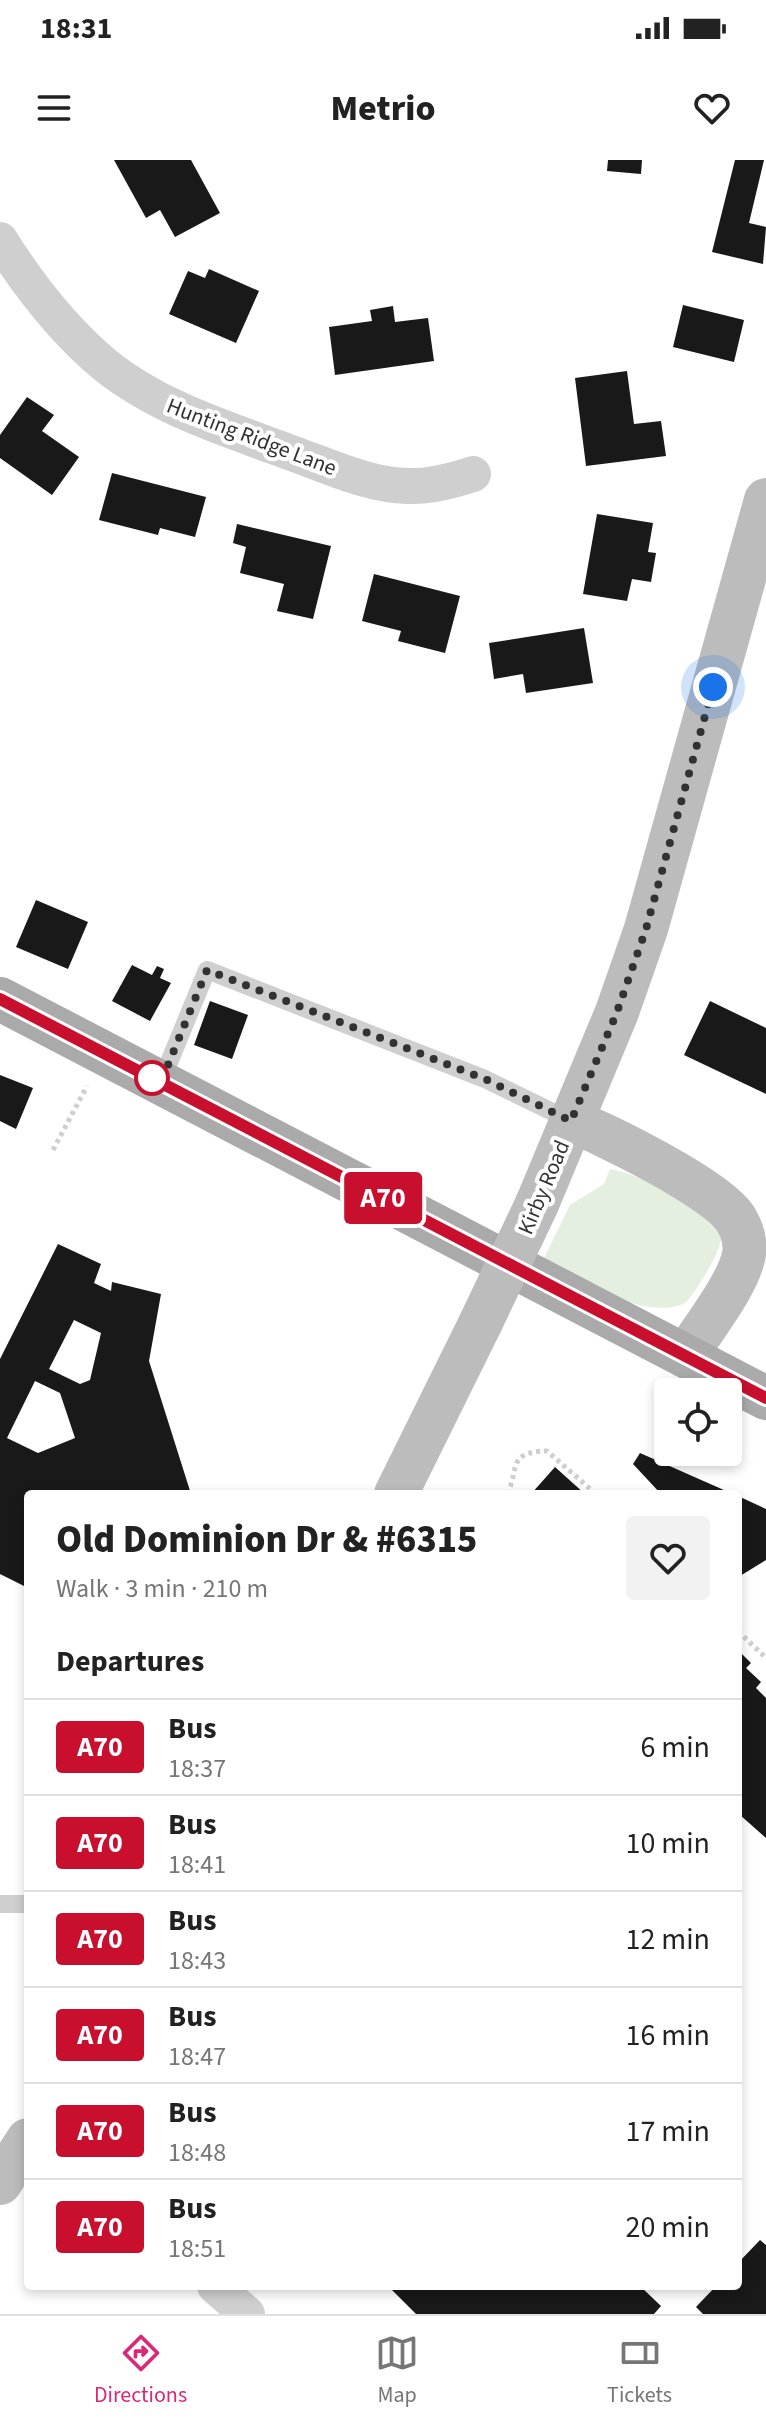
<!DOCTYPE html>
<meta charset="utf-8">
<style>
body{margin:0;font-family:"Source Sans 3",sans-serif;background:#f2f2f2;color:#222;height:100vh;display:flex;flex-direction:column;font-size:30px;white-space:nowrap}
*{box-sizing:border-box;margin:0}
p{font-size:26px;color:#767676}
.icon{flex:none;width:44px;height:44px;fill:none;stroke:currentColor;stroke-width:2;stroke-linecap:round;stroke-linejoin:round}
.map{position:relative;flex:1;overflow:hidden}
.panel{position:absolute;left:24px;top:1330px;width:718px;height:800px;display:flex;flex-direction:column;background:#fff;border-radius:8px;box-shadow:0 4px 12px #0003}
.panel>*{flex:none}
.badge{padding:0 16px;border-radius:6px;font-size:28px;line-height:52px}
.controls{position:absolute;left:654px;top:1218px;display:grid;gap:16px}
.controls a{display:grid;place-items:center;width:88px;height:88px;border-radius:8px;background:#fff;box-shadow:0 4px 12px #0003;font-size:40px}
.you{position:absolute;width:40px;height:40px;margin:-20px;border:6px solid #fff;border-radius:50%;background:#1a73e8;box-shadow:0 0 0 12px #1a73e833}
.map>.badge{position:absolute;translate:-50% -50%;box-shadow:0 0 0 4px #fff}
h2{padding:0 32px;font-size:30px;line-height:72px}
.round{display:grid;place-items:center;flex:none;width:84px;height:84px;border-radius:8px;background:#f2f2f2}
.head{display:flex;align-items:center;justify-content:space-between;height:136px;padding:0 32px}
h1{font-size:38px;font-weight:800;line-height:60px}
ul{padding:0;list-style:none}
li{display:flex;align-items:center;gap:24px;height:96px;padding:0 32px;border-top:2px solid #e0e0e0}
li div{flex:1}
li b{display:block;font-size:30px}
li em{font-style:normal}
li .badge{min-width:88px;font-weight:700;text-align:center}
.status{display:flex;justify-content:space-between;align-items:center;height:56px;padding:0 40px;background:#fff;direction:ltr}
.status svg{height:22px;fill:currentColor}
header{display:flex;justify-content:space-between;align-items:center;height:104px;padding:0 32px;background:#fff;font-size:36px;font-weight:800}
.dock{display:flex;justify-content:space-around;align-items:center;height:112px;border-top:2px solid #e0e0e0;background:#fff;font-size:22px;color:#767676}
.dock a{display:grid;justify-items:center;gap:4px}
.dock .on{color:#db2777}
.map>svg:first-child{display:block}
.green{fill:#e5efe0}
.building{fill:#191919;fill-rule:evenodd}
.lines{fill:none;stroke-linecap:round;stroke-linejoin:round}
.path{stroke:#cfcfcf;stroke-width:5;stroke-dasharray:4 4;stroke-linecap:butt}
.service{stroke:#cfcfcf;stroke-width:18}
.minor{stroke:#cfcfcf;stroke-width:36}
.secondary{stroke:#bcbcbc;stroke-width:44}
.primary{stroke:#aaa;stroke-width:44}
.secondary-bridge{stroke:#bcbcbc;stroke-width:44}
.line-casing{stroke:#fff;stroke-width:18}
.line{stroke:#c8102e;stroke-width:12}
.walk{stroke:#323232;stroke-width:8;stroke-dasharray:0 14.4}
.stop-dot{fill:#fff;stroke:#c8102e;stroke-width:4}
.labels{text-anchor:middle;stroke-width:8;stroke-linejoin:round;paint-order:stroke}
.street-label{font-size:22px;fill:#323232;stroke:#fff}
</style>
<div class="status"><b>18:31</b><svg viewBox="0 0 49 12"><path d="M0 12V9h3v3zM5 12V6h3v6zM10 12V3h3v9zM15 12V0h3v12zM26 1h20v11H26zM47 4h2v5h-2z"/></svg></div>
<header><svg class="icon" aria-label="menu" viewBox="0 0 24 24"><path d="M4 6h16M4 12h16M4 18h16"/></svg>Metrio<svg class="icon" aria-label="heart" viewBox="0 0 24 24"><path d="M12 20l-8-8c-3-5 5-10 8-4 3-6 11-1 8 4z"/></svg></header>
<div class="map">
<svg width="766" height="2154" viewBox="0 0 766 2154">
<rect width="100%" height="100%" fill="#fff"/>
<path class="green" d="M 610,1009 C 635,1012 716,1051 721,1078 C 722,1089 695,1134 686,1142 C 677,1149 661,1148 650,1147 C 619,1144 572,1113 543,1100 L 570,1045 L 604,1024 Z"/>
<path class="building" d="M 114,0 L 191,0 L 220,53 L 175,77 L 160,50 L 146,58 Z
M 608,0 L 642,0 L 641,14 L 607,11 Z
M 735,0 L 764,0 L 749,63 L 766,67 L 763,104 L 712,92 Z
M 209,109 L 259,131 L 236,183 L 169,154 L 188,111 L 205,118 Z
M 683,145 L 744,160 L 734,202 L 673,187 Z
M 393,146 L 395,162 L 428,158 L 434,201 L 335,215 L 329,167 L 372,161 L 370,150 Z
M 627,211 L 634,264 L 661,261 L 666,296 L 586,306 L 575,218 Z
M 27,237 L 54,255 L 42,271 L 79,297 L 52,335 L 0,298 L 0,275 Z
M 112,313 L 206,337 L 195,377 L 160,368 L 158,375 L 99,360 Z
M 597,354 L 653,363 L 648,392 L 656,393 L 651,422 L 632,419 L 627,441 L 583,434 Z
M 237,364 L 331,386 L 313,459 L 277,451 L 284,424 L 240,413 L 246,387 L 233,383 Z
M 374,414 L 460,436 L 445,493 L 398,481 L 401,471 L 362,461 Z
M 584,468 L 593,523 L 526,533 L 523,514 L 494,519 L 489,483 Z
M 36,740 L 88,762 L 68,809 L 16,787 Z
M 132,805 L 152,815 L 157,806 L 164,809 L 160,818 L 171,823 L 150,861 L 112,841 Z
M 210,841 L 248,855 L 232,899 L 194,885 Z
M 710,841 L 766,868 L 766,934 L 684,895 Z
M 0,915 L 33,928 L 16,969 L 0,961 Z
M 58,1084 L 101,1104 L 94,1123 L 111,1131 L 112,1122 L 161,1134 L 149,1201 L 191,1334 L 28,1334 L 28,1428 L 0,1414 L 0,1199 ZM 74,1160 L 101,1173 L 90,1220 L 80,1224 L 49,1209 ZM 35,1221 L 60,1233 L 75,1278 L 38,1293 L 7,1278 Z
M 640,1293 L 733,1334 L 661,1334 L 633,1304 Z
M 555,1307 L 585,1334 L 531,1334 Z
M 738,1336 L 766,1349 L 766,1400 L 740,1416 Z
M 738,1490 L 751,1503 L 746,1508 L 761,1522 L 756,1528 L 766,1538 L 766,1678 L 740,1655 L 738,1657 Z
M 760,2080 L 766,2085 L 766,2154 L 703,2154 L 696,2147 L 716,2126 L 738,2126 L 738,2103 Z
M 388,2126 L 640,2126 L 661,2146 L 654,2154 L 416,2154 Z"/>
<g class="lines">
<path class="path" d="M 53,990 L 87,926
M 507,1334 C 520,1309 506,1292 547,1291 L 596,1334
M 738,1471 L 766,1498"/>
<path class="service" d="M 161,922 L 207,810 L 485,919 L 571,961
M 0,1744 L 28,1744"/>
<path class="minor" d="M 0,80 C 29,126 63,170 105,205 C 161,250 231,270 297,295 C 333,308 369,325 408,326 C 430,327 452,321 473,314
M 215,2126 L 247,2154"/>
<path class="secondary" d="M 571,961 C 606,974 716,1029 735,1058 C 742,1069 746,1081 744,1094 C 739,1124 702,1169 686,1196
M 537,1044 L 617,852 L 646,769 L 766,340
M 396,1334 L 481,1162
M 0,2023 L 28,1980"/>
<path class="primary" d="M 0,839 L 766,1238"/>
<path class="secondary-bridge" d="M 481,1162 L 537,1044"/>
</g>
<g class="lines">
<defs>
<path id="line" d="M 0,839 L 766,1238"/>
</defs>
<use href="#line" class="line-casing"/>
<use href="#line" class="line"/>
<path class="walk" d="M 152,918 L 161,922 L 207,810 L 485,919 L 571,961 L 617,852 L 646,769 L 713,527"/>
</g>
<circle class="stop-dot" cx="152" cy="918" r="16"/>
<g class="labels">
<g class="street-label">
<text transform="translate(252 276) rotate(21)" y="8">Hunting Ridge Lane</text>
<text transform="translate(543 1027) rotate(-67)" y="8">Kirby Road</text>
</g>
</g>
</svg>
<div class="controls">
<a><svg class="icon" aria-label="locate" viewBox="0 0 24 24"><circle cx="12" cy="12" r="6"/><path d="M12 2v4M12 18v4M2 12h4M18 12h4"/></svg></a>
</div>
<div class="you" style="left:713px;top:527px"></div>
<b class="badge" style="left:383px;top:1038px;background:#c8102e;color:#fff">A70</b>
<section class="panel">
<div class="head"><div><h1>Old Dominion Dr &amp; #6315</h1><p>Walk · 3 min · 210 m</p></div><a class="round"><svg class="icon" aria-label="heart" viewBox="0 0 24 24"><path d="M12 20l-8-8c-3-5 5-10 8-4 3-6 11-1 8 4z"/></svg></a></div>
<h2>Departures</h2>
<ul>
<li><span class="badge" style="background:#c8102e;color:#fff">A70</span><div><b>Bus</b><p>18:37</p></div><em>6 min</em></li>
<li><span class="badge" style="background:#c8102e;color:#fff">A70</span><div><b>Bus</b><p>18:41</p></div><em>10 min</em></li>
<li><span class="badge" style="background:#c8102e;color:#fff">A70</span><div><b>Bus</b><p>18:43</p></div><em>12 min</em></li>
<li><span class="badge" style="background:#c8102e;color:#fff">A70</span><div><b>Bus</b><p>18:47</p></div><em>16 min</em></li>
<li><span class="badge" style="background:#c8102e;color:#fff">A70</span><div><b>Bus</b><p>18:48</p></div><em>17 min</em></li>
<li><span class="badge" style="background:#c8102e;color:#fff">A70</span><div><b>Bus</b><p>18:51</p></div><em>20 min</em></li>
</ul>
</section>
</div>
<nav class="dock">
<a class="on"><svg class="icon" aria-label="directions" viewBox="0 0 24 24"><path d="M12 3l9 9-9 9-9-9zM9 14v-3h6M13 9l2 2-2 2"/></svg>Directions</a>
<a><svg class="icon" aria-label="map" viewBox="0 0 24 24"><path d="M3 6l6-2 6 2 6-2v14l-6 2-6-2-6 2zM9 4v14M15 6v14"/></svg>Map</a>
<a><svg class="icon" aria-label="tickets" viewBox="0 0 24 24"><path d="M3 7h18v10H3zM15 7v10"/></svg>Tickets</a>
</nav>
